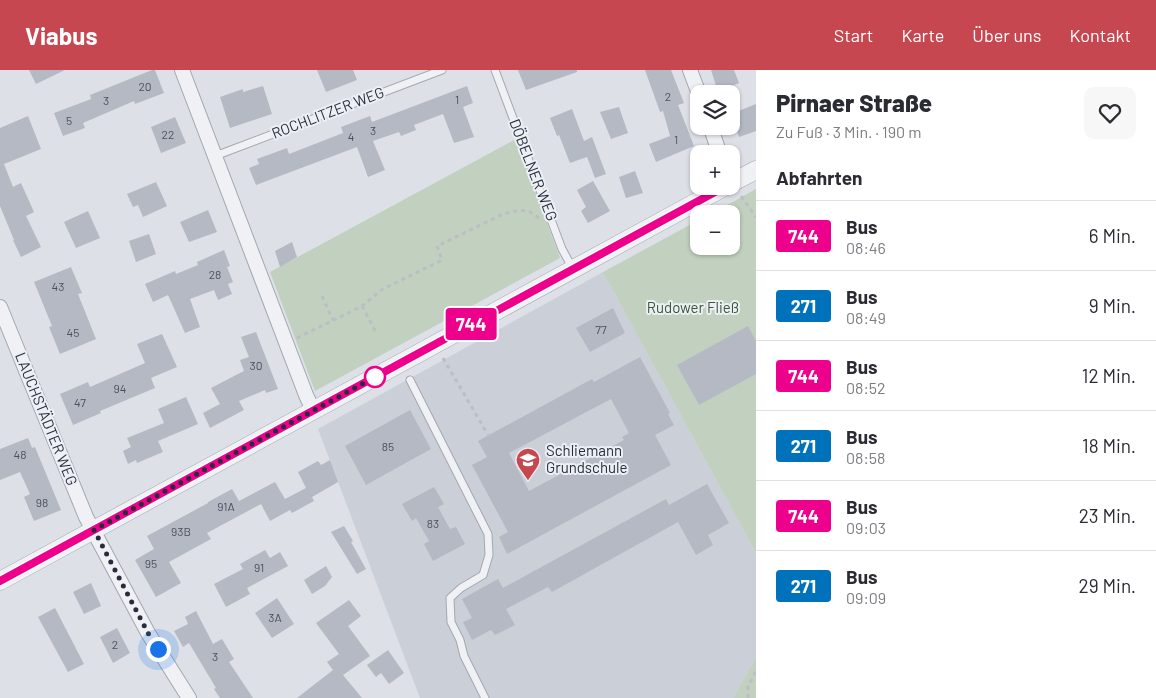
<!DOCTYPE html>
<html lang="de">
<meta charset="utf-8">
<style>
body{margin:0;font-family:Barlow,sans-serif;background:#f7f7f7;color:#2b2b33;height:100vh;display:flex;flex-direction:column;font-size:19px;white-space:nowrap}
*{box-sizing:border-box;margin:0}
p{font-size:16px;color:#7c7c81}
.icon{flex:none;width:28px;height:28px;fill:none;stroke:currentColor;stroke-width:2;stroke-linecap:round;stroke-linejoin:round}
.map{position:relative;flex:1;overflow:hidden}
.panel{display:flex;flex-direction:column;background:#fff;width:400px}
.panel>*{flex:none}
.badge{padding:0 10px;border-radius:4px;font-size:18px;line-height:32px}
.controls{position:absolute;left:690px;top:15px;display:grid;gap:10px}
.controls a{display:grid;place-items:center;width:50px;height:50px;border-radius:10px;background:#fff;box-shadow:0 1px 4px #0004;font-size:25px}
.you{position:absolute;width:25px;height:25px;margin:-12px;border:4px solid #fff;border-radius:50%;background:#1a73e8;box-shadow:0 0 0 8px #1a73e833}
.map>.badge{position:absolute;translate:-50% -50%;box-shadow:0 0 0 2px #fff}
h2{padding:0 20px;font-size:19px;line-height:45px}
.round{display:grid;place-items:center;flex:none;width:52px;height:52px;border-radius:10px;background:#f7f7f7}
.head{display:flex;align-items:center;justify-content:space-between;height:85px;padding:0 20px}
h1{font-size:24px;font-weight:800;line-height:38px}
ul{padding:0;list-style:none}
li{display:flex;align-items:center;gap:15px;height:70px;padding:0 20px;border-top:1px solid #e1e1e2}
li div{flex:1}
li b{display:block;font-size:19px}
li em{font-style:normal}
li .badge{min-width:55px;font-weight:700;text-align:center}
header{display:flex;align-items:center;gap:30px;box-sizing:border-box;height:70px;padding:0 25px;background:#c6474f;color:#fff}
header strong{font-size:24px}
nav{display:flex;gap:28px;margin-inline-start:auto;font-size:18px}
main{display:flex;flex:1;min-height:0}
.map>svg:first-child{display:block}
.built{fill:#cbcfd8}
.green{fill:#c1d0bf}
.building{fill:#b5b9c3;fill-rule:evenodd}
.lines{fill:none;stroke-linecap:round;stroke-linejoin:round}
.service-casing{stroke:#a3a7b0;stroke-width:9}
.minor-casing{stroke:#a3a7b0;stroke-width:16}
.tertiary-casing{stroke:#a3a7b0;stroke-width:19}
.path{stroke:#bbbec5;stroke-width:3;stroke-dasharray:4 4;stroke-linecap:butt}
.service{stroke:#eff1f5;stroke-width:7}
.minor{stroke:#eff1f5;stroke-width:14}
.tertiary{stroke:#eff1f5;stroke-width:18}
.line-casing{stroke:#fff;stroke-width:11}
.line{stroke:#ec008c;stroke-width:8}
.walk{stroke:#272d3c;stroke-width:5;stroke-dasharray:0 9}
.stop-dot{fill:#fff;stroke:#ec008c;stroke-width:2.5}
.labels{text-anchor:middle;stroke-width:4;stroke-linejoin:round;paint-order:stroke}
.number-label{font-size:12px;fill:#4a505e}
.street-label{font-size:15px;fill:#272d3c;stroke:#eceff4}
.park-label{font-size:15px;fill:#395736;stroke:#eceff4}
.poi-label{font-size:15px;fill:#272d3c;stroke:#eceff4;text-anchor:start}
</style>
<header>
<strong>Viabus</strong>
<nav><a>Start</a><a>Karte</a><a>Über uns</a><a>Kontakt</a></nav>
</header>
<main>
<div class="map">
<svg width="756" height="628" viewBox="0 0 756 628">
<rect width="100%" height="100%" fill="#dde0e6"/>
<path class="built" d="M 603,202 L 756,483 L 756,587 L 733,628 L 420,628 L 318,359 Z"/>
<path class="green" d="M 516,69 L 560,188 L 315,321 L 270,202 Z
M 756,119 L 756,483 L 603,202 L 699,150 L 699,176 L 731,176 L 731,144 L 711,144 Z
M 756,587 L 756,628 L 733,628 Z"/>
<path class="building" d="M 29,0 L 65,0 L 36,14 Z
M 152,0 L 155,0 L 164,23 L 135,34 L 134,31 L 83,53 L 85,58 L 63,66 L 54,43 L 91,29 L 90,25 Z
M 317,0 L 353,0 L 357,10 L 326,22 Z
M 518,0 L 577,0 L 577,2 L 526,20 Z
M 645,0 L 671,0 L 684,33 L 678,35 L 694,76 L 656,92 L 649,74 L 670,66 L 663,41 L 660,42 Z
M 711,0 L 734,0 L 739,13 L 718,22 Z
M 263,16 L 272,44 L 230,58 L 220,27 L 243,19 L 243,22 Z
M 467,16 L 473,33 L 463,37 L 474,67 L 454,73 L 443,44 L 414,55 L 416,60 L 401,66 L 399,62 L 373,71 L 385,100 L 368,107 L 357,77 L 256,115 L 249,98 L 259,94 L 257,89 L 287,78 L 289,84 L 343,63 L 341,57 L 370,46 L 372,52 Z
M 756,34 L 756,61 L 739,67 L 731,44 Z
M 619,37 L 628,63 L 611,69 L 600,42 Z
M 572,39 L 584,71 L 592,67 L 606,104 L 595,108 L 587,87 L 570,93 L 559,65 L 557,66 L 550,48 Z
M 28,46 L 41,79 L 4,94 L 13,117 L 21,113 L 34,142 L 26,146 L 41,177 L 21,187 L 13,170 L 14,170 L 0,136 L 0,58 Z
M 175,47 L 186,73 L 161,83 L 151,57 Z
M 635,101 L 643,123 L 626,128 L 619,107 Z
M 593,111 L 610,141 L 588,153 L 581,141 L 586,137 L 577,120 Z
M 156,112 L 167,136 L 143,147 L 138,135 L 133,137 L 127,124 Z
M 208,140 L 217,162 L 189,172 L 180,152 Z
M 88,141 L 100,168 L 76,178 L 64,152 Z
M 149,164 L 156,184 L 136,192 L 129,171 Z
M 292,172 L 297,187 L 280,197 L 275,181 Z
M 224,180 L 230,196 L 227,197 L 233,212 L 228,214 L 232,224 L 218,230 L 214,220 L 190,229 L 200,257 L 185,263 L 168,225 L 153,232 L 145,214 L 175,201 L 176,204 L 198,195 L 197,192 Z
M 71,197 L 82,223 L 78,224 L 96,269 L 60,284 L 49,257 L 52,256 L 34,212 Z
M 613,238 L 625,263 L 590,282 L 576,258 Z
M 748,256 L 756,271 L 756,304 L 699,335 L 677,295 Z
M 256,262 L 278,319 L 266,323 L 265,320 L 239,331 L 244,340 L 210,358 L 203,343 L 220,334 L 211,318 L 236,305 L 244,301 L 240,290 L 249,287 L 241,267 Z
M 162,264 L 177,297 L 151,308 L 155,318 L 100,341 L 101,343 L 73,355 L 60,324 L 88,312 L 90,317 L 145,293 L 137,274 Z
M 640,287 L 670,343 L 668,344 L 674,355 L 655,365 L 671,395 L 507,484 L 499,467 L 508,462 L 472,395 L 487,387 L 478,371 L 592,309 L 594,312 ZM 611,329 L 629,363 L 622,367 L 624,370 L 529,421 L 509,383 Z
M 186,327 L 198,354 L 158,371 L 163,382 L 137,393 L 136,390 L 128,394 L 123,381 L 131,377 L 127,368 L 164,353 L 158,339 Z
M 410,340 L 431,379 L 366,415 L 345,376 Z
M 28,368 L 32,378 L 35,377 L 61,440 L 34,451 L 24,427 L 30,424 L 20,402 L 0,410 L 0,379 Z
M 330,390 L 338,412 L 312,427 L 314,431 L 292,443 L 290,440 L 270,451 L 261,434 L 207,463 L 211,469 L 169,492 L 181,513 L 156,527 L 135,490 L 154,479 L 147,466 L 208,433 L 208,432 L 232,419 L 239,431 L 275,412 L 285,429 L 306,418 L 298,402 L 318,391 L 321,395 Z
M 707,414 L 729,453 L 708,465 L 713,475 L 696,485 L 678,452 L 552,522 L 548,517 L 506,539 L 515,555 L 495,565 L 491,560 L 472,570 L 463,552 L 472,548 L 462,529 L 498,509 L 503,518 L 666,429 L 669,435 Z
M 434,417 L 444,434 L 438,437 L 450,459 L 456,457 L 465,474 L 433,491 L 424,474 L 429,471 L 416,448 L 412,451 L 402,434 Z
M 344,456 L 353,471 L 351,472 L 366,499 L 357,504 L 331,462 Z
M 265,480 L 270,488 L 280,482 L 288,496 L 247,518 L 250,524 L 226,537 L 214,514 L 243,499 L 240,494 Z
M 326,496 L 332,507 L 325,516 L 312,524 L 304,510 Z
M 91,513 L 101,536 L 84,544 L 73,522 Z
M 277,528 L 294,554 L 272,568 L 255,543 Z
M 349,530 L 361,546 L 348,556 L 370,586 L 343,605 L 362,628 L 297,628 L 333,600 L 327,592 L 339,584 L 316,553 Z
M 55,538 L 84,594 L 68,602 L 38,547 Z
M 196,541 L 213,574 L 222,569 L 234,589 L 229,592 L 253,628 L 220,628 L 214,619 L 216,618 L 189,573 L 183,577 L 174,561 L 188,554 L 185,547 Z
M 117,558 L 130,583 L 113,593 L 100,567 Z
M 388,580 L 404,603 L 389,614 L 381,603 L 376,607 L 367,595 Z"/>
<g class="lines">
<defs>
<path id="service" d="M 495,0 L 562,179 L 573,199
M 215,86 L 442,0
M 410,310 L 488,464 L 489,485 L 483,505 L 461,518 L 450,528 L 451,552 L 460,570 L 464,586 L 485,628"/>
<path id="minor" d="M 182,0 L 306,325 L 313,340
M 690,0 L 699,24
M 710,56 L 720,84
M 0,237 L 86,447 L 148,563 L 189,628"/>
<path id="tertiary" d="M 731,113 L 756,100
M 0,511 L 726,116"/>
</defs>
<use href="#service" class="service-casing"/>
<use href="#minor" class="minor-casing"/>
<use href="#tertiary" class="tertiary-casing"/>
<path class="path" d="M 741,126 L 756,147
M 322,226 L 333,250
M 362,236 L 377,264
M 297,268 L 362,236 L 383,219 L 442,190 L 437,176 L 503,144 L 520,140 L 530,142 L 539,148
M 443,288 L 488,365
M 748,628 L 748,617 L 756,601"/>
<use href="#service" class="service"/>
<use href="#minor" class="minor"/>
<use href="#tertiary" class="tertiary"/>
</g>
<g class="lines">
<defs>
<path id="line" d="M 0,511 L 726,116"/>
</defs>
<use href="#line" class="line-casing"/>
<use href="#line" class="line"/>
<path class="walk" d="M 158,579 L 148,563 L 94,460 L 375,307"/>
</g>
<defs>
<symbol id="school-pin" viewBox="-11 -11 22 30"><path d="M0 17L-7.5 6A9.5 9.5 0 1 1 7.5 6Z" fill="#c6474f" stroke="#eceff4"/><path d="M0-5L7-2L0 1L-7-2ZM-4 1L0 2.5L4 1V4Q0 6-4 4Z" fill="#fff"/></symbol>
</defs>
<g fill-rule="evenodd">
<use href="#school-pin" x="514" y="376" width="28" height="38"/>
</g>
<circle class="stop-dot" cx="375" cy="307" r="10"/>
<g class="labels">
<g class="number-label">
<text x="145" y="21">20</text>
<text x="668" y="31">2</text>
<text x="457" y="34">1</text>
<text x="106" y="35">3</text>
<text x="69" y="55">5</text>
<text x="373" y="65">3</text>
<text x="168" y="69">22</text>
<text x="351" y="71">4</text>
<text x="676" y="74">1</text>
<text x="215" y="209">28</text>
<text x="58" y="221">43</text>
<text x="601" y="264">77</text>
<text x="73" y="267">45</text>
<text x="256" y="300">30</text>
<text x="120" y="323">94</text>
<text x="80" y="337">47</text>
<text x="388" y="381">85</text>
<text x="20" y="389">48</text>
<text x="42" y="437">98</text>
<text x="226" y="441">91A</text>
<text x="433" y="458">83</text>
<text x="181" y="466">93B</text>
<text x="151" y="498">95</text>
<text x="259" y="502">91</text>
<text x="275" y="552">3A</text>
<text x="115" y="579">2</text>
<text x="215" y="591">3</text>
</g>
<g class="street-label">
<text transform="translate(328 43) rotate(-21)" y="5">ROCHLITZER WEG</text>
<text transform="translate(533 100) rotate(69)" y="5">DÖBELNER WEG</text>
<text transform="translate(46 349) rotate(68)" y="5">LAUCHSTÄDTER WEG</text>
</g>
<g class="park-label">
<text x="693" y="243">Rudower Fließ</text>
</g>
<g class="poi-label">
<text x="546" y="386">Schliemann<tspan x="546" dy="17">Grundschule</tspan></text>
</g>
</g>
</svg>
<div class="controls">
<a><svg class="icon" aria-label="layers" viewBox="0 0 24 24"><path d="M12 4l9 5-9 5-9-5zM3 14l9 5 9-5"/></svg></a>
<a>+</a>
<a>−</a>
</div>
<div class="you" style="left:158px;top:579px"></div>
<b class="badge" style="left:471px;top:254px;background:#ec008c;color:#fff">744</b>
</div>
<section class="panel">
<div class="head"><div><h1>Pirnaer Straße</h1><p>Zu Fuß · 3 Min. · 190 m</p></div><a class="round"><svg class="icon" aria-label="heart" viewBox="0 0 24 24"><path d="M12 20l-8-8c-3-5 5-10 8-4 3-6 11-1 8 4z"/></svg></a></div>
<h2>Abfahrten</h2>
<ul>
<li><span class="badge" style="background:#ec008c;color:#fff">744</span><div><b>Bus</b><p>08:46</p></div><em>6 Min.</em></li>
<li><span class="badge" style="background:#0072bc;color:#fff">271</span><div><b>Bus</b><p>08:49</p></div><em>9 Min.</em></li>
<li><span class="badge" style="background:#ec008c;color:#fff">744</span><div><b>Bus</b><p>08:52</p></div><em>12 Min.</em></li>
<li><span class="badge" style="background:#0072bc;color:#fff">271</span><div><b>Bus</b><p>08:58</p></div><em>18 Min.</em></li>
<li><span class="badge" style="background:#ec008c;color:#fff">744</span><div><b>Bus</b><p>09:03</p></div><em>23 Min.</em></li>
<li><span class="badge" style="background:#0072bc;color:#fff">271</span><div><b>Bus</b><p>09:09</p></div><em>29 Min.</em></li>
</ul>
</section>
</main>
